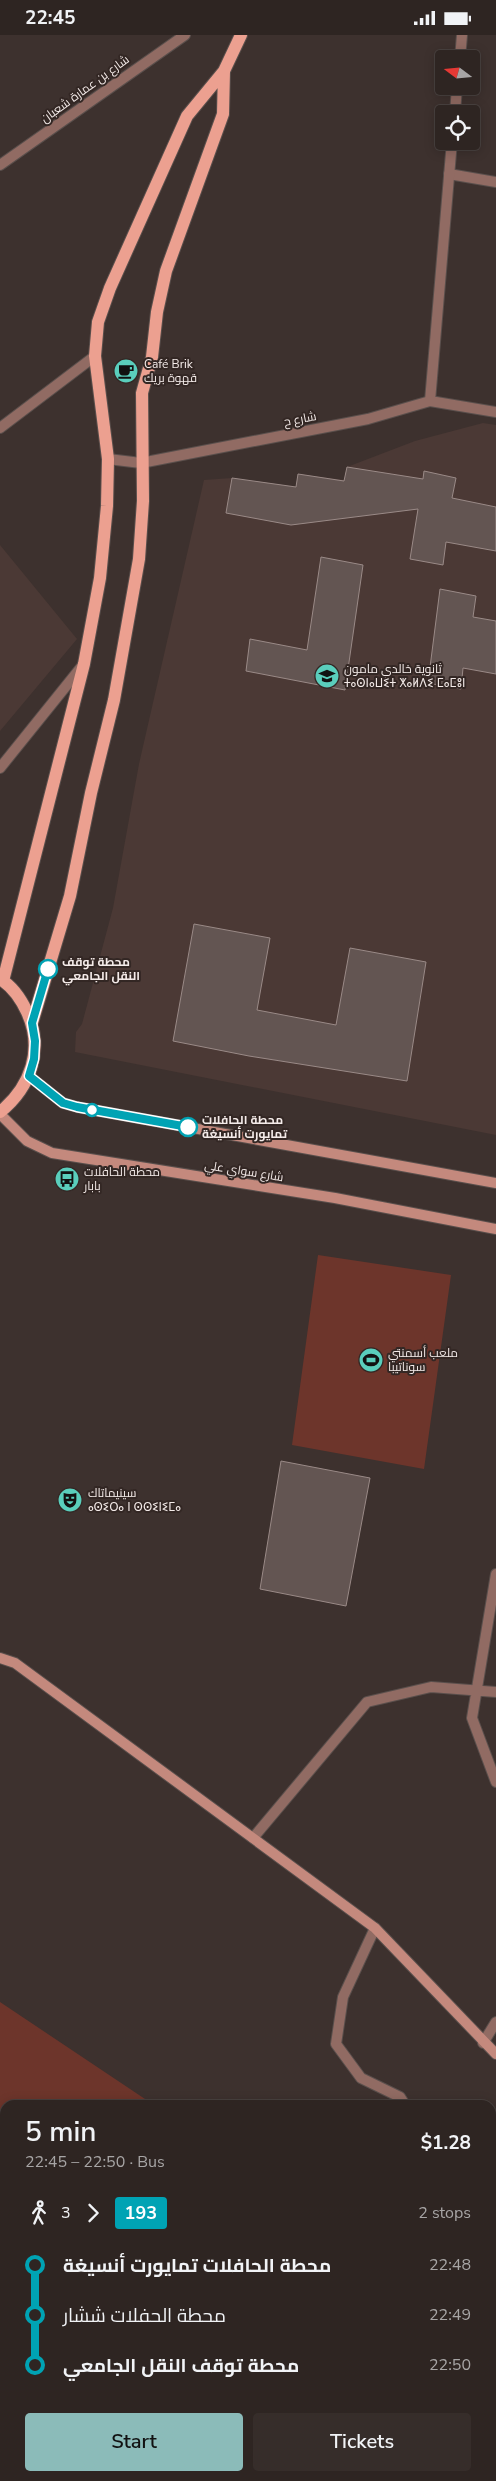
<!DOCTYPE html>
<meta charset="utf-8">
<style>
body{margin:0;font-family:"Nunito Sans",Cairo,"Noto Sans Tifinagh",sans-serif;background:#362d2a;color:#f1f3f6;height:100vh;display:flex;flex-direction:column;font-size:19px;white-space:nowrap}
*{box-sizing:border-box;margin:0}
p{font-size:16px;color:#a7a5a5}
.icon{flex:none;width:28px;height:28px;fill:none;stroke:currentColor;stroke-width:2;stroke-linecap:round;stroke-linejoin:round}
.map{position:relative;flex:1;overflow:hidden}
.details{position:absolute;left:0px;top:2065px;width:496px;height:381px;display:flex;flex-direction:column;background:#2e2522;border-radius:15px 15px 0 0;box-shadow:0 2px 12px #0003,0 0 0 1px #494240}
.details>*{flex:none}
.badge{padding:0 10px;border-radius:4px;font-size:18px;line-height:32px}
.needle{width:32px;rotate:286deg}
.fabs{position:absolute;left:435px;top:15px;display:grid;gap:10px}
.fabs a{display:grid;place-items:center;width:45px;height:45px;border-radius:5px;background:#2e2522;box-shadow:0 2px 12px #0003,0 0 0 1px #494240;font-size:25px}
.map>.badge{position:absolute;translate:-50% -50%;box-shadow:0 0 0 2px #fff}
.legs{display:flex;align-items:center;gap:8px;height:55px;padding:0 25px;font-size:16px}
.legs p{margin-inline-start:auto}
.head{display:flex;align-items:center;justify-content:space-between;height:85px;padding:0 25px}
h1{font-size:28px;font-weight:600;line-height:38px}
.primary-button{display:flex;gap:10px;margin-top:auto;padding:10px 25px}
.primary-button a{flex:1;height:58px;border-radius:5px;background:#8bbbb9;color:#111;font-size:20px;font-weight:600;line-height:58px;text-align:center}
.primary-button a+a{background:#362d2a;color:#f1f3f6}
ul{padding:0 25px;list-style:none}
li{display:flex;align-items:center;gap:18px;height:50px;font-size:19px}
li i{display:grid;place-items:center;width:8px;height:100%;margin:0 6px;background:currentColor}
li i::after{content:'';width:12px;height:12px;margin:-6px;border:4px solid;border-radius:50%;background:#2e2522}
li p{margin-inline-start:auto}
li:first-child i{background:linear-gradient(#0000 50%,currentColor 0)}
li:last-child i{background:linear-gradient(currentColor 50%,#0000 0)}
.status{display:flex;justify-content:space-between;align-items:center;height:35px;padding:0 25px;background:#2e2522;direction:ltr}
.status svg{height:14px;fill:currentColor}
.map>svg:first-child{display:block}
.built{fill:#4b3935}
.park{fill:#6d352b}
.building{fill:#635552;stroke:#9a8a87}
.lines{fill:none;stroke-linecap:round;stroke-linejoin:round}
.lane-casing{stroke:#5a4f4c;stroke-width:12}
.street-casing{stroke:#5a4f4c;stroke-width:12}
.secondary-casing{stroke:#5a4f4c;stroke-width:12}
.primary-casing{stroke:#5a4f4c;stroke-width:14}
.path{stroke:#827774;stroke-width:3;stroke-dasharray:2.5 2.5;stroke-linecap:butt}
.lane{stroke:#916b63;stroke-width:10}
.street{stroke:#916b63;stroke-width:10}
.secondary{stroke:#c4897d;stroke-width:10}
.primary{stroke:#eca090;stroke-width:12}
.line-1-casing{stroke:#fff;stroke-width:11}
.line-1{stroke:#00a3b4;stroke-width:8}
.stop-1-dot{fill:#fff;stroke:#00a3b4;stroke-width:2.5}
.labels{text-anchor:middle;stroke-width:4;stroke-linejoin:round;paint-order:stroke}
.street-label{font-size:12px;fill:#f4ebe9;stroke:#332724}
.poi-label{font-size:12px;fill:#f4ebe9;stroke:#332724;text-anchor:start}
.stop-label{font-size:12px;font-weight:bold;fill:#f4ebe9;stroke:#332724;text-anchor:start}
</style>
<div class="status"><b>22:45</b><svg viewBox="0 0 49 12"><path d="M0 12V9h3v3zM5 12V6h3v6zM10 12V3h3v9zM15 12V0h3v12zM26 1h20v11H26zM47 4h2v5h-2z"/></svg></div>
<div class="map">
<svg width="496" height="2446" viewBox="0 0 496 2446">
<rect width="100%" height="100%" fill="#3d312e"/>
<path class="built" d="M 483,388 L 496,390 L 496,1100 L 75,1017 L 76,997 L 82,989 L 113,873 L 139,729 L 204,445 L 232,443 L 296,452 L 298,439 L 344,445 L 347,432 L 415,406 Z
M 0,510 L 77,604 L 0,696 Z
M 0,2248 L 5,2252 L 5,2441 L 191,2441 L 188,2446 L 0,2446 Z"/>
<path class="park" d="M 318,1220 L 451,1240 L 424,1434 L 292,1410 Z
M 0,1967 L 154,2070 L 5,2070 L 5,2195 L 0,2191 Z"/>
<path class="building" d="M 347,432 L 423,444 L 424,436 L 456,443 L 452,463 L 496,472 L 496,516 L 446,507 L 443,530 L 410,524 L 418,474 L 291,490 L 226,478 L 232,443 L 296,452 L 298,439 L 344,446 Z
M 321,522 L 363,530 L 345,655 L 246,636 L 250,604 L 307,615 Z
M 440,554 L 476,561 L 473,582 L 496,586 L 496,639 L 463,633 L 461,654 L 428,648 Z
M 194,889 L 270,903 L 257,975 L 336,990 L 350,913 L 426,927 L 407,1046 L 249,1021 L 173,1006 Z
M 281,1426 L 370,1443 L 346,1571 L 260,1554 Z"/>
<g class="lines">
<defs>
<path id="lane" d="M 449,139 L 496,147
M 375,1893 L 343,1962 L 336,2009 L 361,2043 L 400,2062 L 405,2070"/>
<path id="street" d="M 460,24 L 462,0
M 455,79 L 457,51
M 0,130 L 185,0
M 430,366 L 452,106
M 0,393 L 95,321
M 108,424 L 141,428 L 368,384 L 430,366 L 496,377
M 0,733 L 83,630
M 496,1539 L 472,1683 L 496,1747
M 253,1803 L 367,1667 L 431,1652 L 496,1657
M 483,2008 L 496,1987
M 491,2233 L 496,2227
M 491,2418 L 496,2422"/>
<path id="secondary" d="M 29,1041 L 63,1068 L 77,1072 L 496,1148
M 0,1079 L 27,1106 L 52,1118 L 335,1163 L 496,1194
M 0,1623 L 15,1628 L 375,1893 L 496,2019"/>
<path id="primary" d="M 0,944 C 12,951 21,964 27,977 C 44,1014 31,1052 0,1077
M 3,946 L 84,629 L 100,543 L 107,471 L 108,424 L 95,321 L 98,287 L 110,253 L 187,81 L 224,36 L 241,0
M 32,988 L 70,861 L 91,758 L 114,665 L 139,524 L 143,466 L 142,358 L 152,322 L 157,277 L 166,236 L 223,79 L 224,36"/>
</defs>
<use href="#lane" class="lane-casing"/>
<use href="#street" class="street-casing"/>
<use href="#secondary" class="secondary-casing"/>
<use href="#primary" class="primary-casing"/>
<path class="path" d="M 405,2441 L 412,2446"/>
<use href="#lane" class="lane"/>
<use href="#street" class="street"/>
<use href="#secondary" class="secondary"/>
<use href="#primary" class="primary"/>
</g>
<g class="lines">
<defs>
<path id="line-1" d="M 48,934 L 32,988 L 35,1006 L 34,1024 L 29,1041 L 63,1068 L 77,1072 L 188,1092"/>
</defs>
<use href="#line-1" class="line-1-casing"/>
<use href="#line-1" class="line-1"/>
</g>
<defs>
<symbol id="cafe-disc" viewBox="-11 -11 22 22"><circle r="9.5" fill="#5acebc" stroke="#332724"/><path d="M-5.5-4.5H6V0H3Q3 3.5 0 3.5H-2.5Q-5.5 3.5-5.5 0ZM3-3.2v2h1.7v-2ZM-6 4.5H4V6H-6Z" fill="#111"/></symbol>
<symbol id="school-disc" viewBox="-11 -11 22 22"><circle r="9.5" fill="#5acebc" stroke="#332724"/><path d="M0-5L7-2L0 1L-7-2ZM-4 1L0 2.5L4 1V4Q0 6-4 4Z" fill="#111"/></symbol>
<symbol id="bus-disc" viewBox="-11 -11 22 22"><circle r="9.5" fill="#5acebc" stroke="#332724"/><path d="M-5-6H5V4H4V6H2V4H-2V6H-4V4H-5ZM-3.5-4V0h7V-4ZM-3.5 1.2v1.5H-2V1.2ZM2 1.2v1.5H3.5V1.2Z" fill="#111"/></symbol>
<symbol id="stadium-disc" viewBox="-11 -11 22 22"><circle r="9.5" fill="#5acebc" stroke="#332724"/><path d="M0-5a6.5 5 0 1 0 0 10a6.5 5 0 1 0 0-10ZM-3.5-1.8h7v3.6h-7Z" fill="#111"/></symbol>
<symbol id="theatre-disc" viewBox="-11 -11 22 22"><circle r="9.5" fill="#5acebc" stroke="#332724"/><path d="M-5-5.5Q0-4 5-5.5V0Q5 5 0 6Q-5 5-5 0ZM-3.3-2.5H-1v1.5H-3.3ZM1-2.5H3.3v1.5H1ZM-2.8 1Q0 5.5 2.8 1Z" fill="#111"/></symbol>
</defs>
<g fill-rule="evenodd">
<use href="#cafe-disc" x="112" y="322" width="28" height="28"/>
<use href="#school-disc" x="313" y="627" width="28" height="28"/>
<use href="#bus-disc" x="53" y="1130" width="28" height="28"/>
<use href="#stadium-disc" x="357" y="1311" width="28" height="28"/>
<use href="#theatre-disc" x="56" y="1451" width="28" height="28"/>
</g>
<g class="stop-1-dot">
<circle cx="48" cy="934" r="9"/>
<circle cx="92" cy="1075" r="6"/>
<circle cx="188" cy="1092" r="9"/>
</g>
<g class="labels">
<g class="street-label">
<text transform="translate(85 54) rotate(-36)" y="4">شارع بن عمارة شعبان</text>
<text transform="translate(300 384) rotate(-11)" y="4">شارع ح</text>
<text transform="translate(244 1136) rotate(9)" y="4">شارع سواي علي</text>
</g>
<g class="poi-label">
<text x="144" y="333">Café Brik<tspan x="144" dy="14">قهوة بريك</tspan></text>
<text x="344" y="638">ثانوية خالدي مامون<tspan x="344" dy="14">ⵜⴰⵙⵏⴰⵡⵉⵜ ⵅⴰⵍⴷⵉ ⵎⴰⵎⵓⵏ</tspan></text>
<text x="84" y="1141">محطة الحافلات<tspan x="84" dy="14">بابار</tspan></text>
<text x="388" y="1322">ملعب أسمنتي<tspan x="388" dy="14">سوناتيبا</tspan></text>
<text x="88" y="1462">سينيماتاك<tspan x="88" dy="14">ⴰⵙⵉⵔⴰ ⵏ ⵙⵙⵉⵏⵉⵎⴰ</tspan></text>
</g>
<g class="stop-label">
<text x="62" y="931">محطة توقف<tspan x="62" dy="14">النقل الجامعي</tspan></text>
<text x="202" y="1089">محطة الحافلات<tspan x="202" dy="14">تمايورت أنسيغة</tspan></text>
</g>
</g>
</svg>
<div class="fabs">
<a><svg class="needle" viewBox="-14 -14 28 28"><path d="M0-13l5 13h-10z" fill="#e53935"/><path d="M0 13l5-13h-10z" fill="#a7a5a5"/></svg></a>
<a><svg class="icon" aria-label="locate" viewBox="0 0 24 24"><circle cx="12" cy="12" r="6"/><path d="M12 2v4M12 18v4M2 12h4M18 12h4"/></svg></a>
</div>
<section class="details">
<div class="head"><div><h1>5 min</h1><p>22:45 – 22:50 · Bus</p></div><b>$1.28</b></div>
<div class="legs"><svg class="icon" aria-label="walk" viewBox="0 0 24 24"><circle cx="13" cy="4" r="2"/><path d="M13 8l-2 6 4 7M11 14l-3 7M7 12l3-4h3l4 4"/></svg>3<svg class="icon" aria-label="forward" viewBox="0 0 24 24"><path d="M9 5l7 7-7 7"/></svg><b class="badge" style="background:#00a3b4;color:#fff">193</b><p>2 stops</p></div>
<ul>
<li><i style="color:#00a3b4"></i><b>محطة الحافلات تمايورت أنسيغة</b><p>22:48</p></li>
<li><i style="color:#00a3b4"></i><span>محطة الحفلات ششار</span><p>22:49</p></li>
<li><i style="color:#00a3b4"></i><b>محطة توقف النقل الجامعي</b><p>22:50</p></li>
</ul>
<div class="primary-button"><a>Start</a><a>Tickets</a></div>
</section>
</div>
